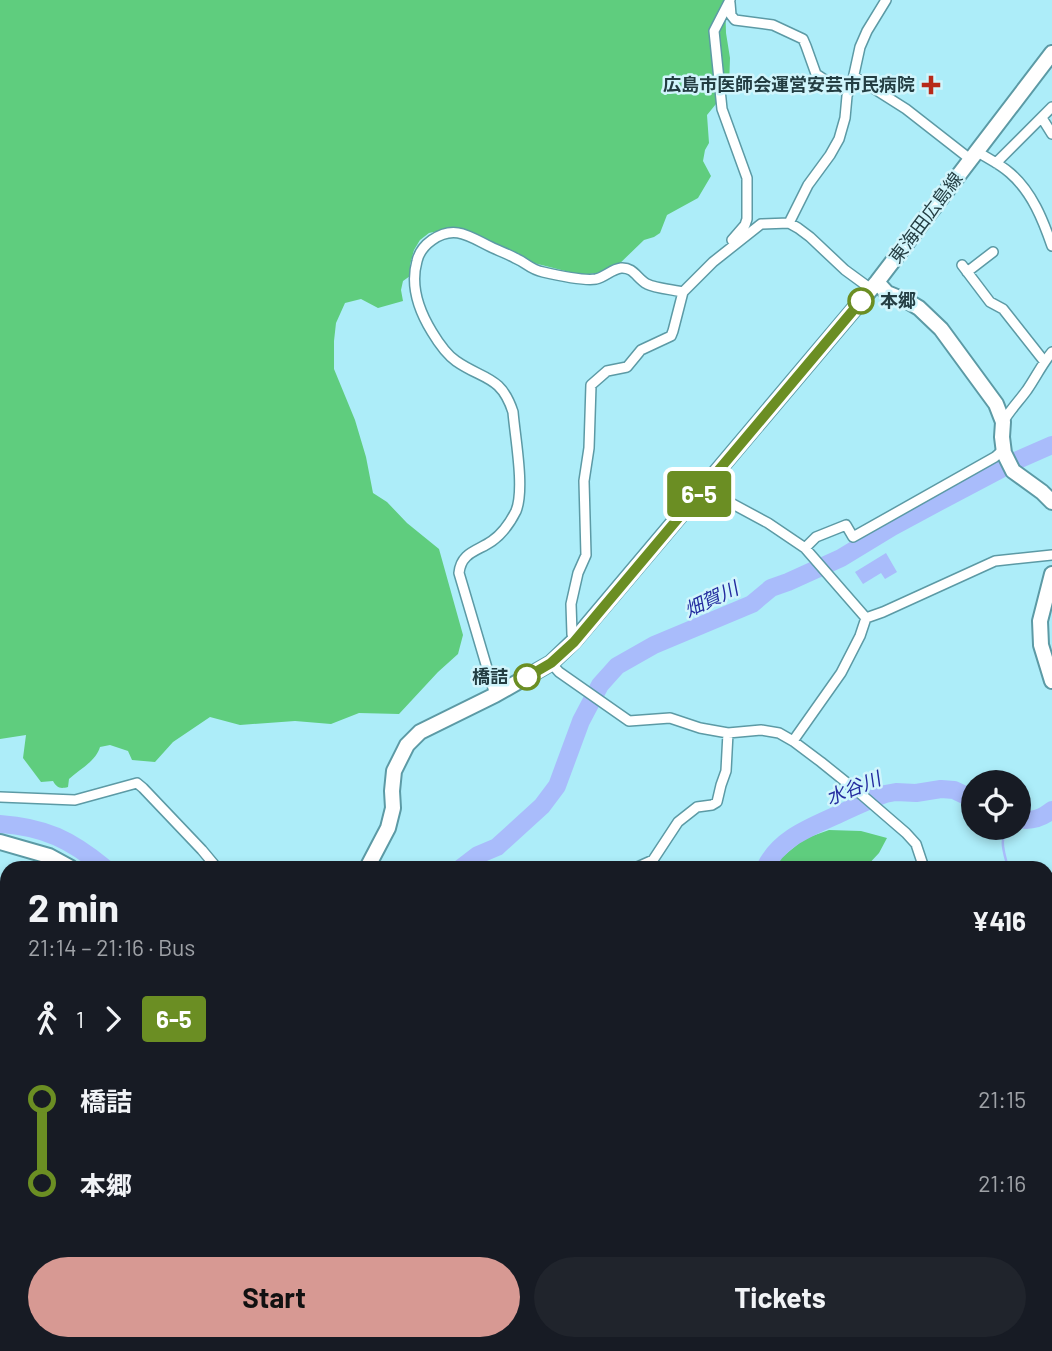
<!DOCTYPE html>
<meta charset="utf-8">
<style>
body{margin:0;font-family:Barlow,"Noto Sans JP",sans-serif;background:#20242c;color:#f1f3f6;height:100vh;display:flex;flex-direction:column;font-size:26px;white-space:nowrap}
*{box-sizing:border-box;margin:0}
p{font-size:23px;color:#9ea1a6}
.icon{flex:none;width:38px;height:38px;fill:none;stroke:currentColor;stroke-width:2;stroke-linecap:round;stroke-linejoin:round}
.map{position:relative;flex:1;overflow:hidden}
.panel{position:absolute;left:0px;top:861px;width:1054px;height:490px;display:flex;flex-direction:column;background:#171b24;border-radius:21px 21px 0 0;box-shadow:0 4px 10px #0003}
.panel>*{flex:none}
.badge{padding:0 14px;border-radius:5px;font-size:24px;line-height:46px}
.fabs{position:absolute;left:961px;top:770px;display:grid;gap:14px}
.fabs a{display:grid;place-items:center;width:70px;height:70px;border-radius:50%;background:#171b24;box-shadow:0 4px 10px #0003;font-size:35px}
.map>.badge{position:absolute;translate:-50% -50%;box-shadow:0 0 0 4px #fff}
.legs{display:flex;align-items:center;gap:10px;height:77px;padding:0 28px;font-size:23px}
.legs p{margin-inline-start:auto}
.overview{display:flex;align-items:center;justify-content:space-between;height:119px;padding:0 28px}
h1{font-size:38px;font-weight:700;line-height:52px}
.primary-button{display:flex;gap:14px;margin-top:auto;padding:14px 28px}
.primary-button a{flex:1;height:80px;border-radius:42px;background:#d79993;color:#111;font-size:28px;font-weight:700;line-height:80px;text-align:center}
.primary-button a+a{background:#20242c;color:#f1f3f6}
ul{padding:0 28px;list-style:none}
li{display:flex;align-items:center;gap:24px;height:84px;font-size:26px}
li i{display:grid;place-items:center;width:10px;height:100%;margin:0 9px;background:currentColor}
li i::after{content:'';width:18px;height:18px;margin:-9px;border:5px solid;border-radius:50%;background:#171b24}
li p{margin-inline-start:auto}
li:first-child i{background:linear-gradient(#0000 50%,currentColor 0)}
li:last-child i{background:linear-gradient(currentColor 50%,#0000 0)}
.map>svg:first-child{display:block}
.forest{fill:#5fcd7e}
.water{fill:#a9bcfb}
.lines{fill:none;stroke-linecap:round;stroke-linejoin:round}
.stream{stroke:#a9bcfb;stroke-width:2.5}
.river{stroke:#a9bcfb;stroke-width:18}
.street-casing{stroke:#5c9aa5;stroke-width:12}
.primary-casing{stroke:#5c9aa5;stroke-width:18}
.street{stroke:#fff;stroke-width:9}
.primary{stroke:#fff;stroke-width:14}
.line-1-casing{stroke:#fff;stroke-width:16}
.line-1{stroke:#6b8e23;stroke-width:10}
.poi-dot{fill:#b72a19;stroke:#d0f5fc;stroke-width:2.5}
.stop-1-dot{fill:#fff;stroke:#6b8e23;stroke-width:3.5}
.labels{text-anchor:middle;stroke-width:5;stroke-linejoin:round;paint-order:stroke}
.poi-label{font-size:18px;font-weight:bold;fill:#233d42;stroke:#d0f5fc;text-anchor:end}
.street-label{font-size:18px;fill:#233d42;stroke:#d0f5fc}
.stop-label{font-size:18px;font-weight:bold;fill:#233d42;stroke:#d0f5fc;text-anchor:start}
.water-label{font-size:19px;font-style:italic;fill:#232b9f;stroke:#d0f5fc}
</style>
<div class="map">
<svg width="1052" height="1351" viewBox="0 0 1052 1351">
<rect width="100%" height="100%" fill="#adedf9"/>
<path class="forest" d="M 0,0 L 725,0 L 726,33 L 730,58 L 729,88 L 707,115 L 709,143 L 705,150 L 703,161 L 711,176 L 698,198 L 667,215 L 660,233 L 654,237 L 644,240 L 615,268 L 597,273 L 581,275 L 514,258 L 480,236 L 464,229 L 448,229 L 429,233 L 420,240 L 414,250 L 410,265 L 412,269 L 410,276 L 403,281 L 401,290 L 403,301 L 378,308 L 361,299 L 345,303 L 336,323 L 334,341 L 334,369 L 355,420 L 366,457 L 373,493 L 387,502 L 407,523 L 439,549 L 463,635 L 458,654 L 438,672 L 399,714 L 359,713 L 331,724 L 295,721 L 240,725 L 210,717 L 173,742 L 155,762 L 132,760 L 128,751 L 110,745 L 100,747 C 96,761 80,769 69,779 L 68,787 C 60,789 57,788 53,781 L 41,782 L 23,758 L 26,735 L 0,739 Z
M 829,830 L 861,831 L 887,838 L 879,853 L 865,868 L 769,868 L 804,839 Z
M 7,1209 L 7,1344 L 18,1344 L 17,1351 L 0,1351 L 0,1211 Z
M 567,1344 L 635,1344 L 639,1347 L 641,1351 L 552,1351 L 558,1346 L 563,1349 L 567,1347 Z"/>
<path class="water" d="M 886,553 L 897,572 L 885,579 L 881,573 L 863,584 L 855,572 Z"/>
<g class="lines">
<path class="stream" d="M 1018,821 L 1020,820
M 1008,868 C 1005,854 997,838 1010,828
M 1046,1058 L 1052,1069
M 1052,1098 L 1051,1107 L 1052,1116"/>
<path class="river" d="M 1018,819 C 1032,822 1042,818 1052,810
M 0,824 C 45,827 71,840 105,868
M 461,868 L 478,855 L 497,847 L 542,806 L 557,786 L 581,721 L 600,685 L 617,666 L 654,645 L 752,604 L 771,588 L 788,582 L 841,558 L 892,527 L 946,498 L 1020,459 L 1052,445
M 765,868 C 779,838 811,827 839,814 C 854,807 869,800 885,794 L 896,792 L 916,793 L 941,789 L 954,790 L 973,799
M 0,1202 L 7,1202
M 437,1351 L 440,1344"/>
<defs>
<path id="street" d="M 730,0 L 714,31 L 722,109 L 747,178 L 747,219 L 745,225 L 732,240
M 730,3 L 731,15 L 735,20 L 773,25 L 803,39 L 806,46 L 816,74 L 834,86 L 849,91
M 854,76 L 906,109 L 970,159
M 1042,118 L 1052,134
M 976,151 C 987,158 1000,164 1010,173 C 1032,192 1043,220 1052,246
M 996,163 L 1052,107
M 789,223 L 808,185 L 830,155 L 839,139 L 845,118 L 847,96 L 853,79 L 860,47 L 867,31 L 886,0
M 962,265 L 990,302 L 1003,309 L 1044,361
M 967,272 L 993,252
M 1003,422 C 1010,410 1019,401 1027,390 C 1036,377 1042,364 1052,352
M 702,491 L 709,496 L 729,502 L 768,523 L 805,548 L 866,618
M 805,548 L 816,537 L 846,525 L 853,537 L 995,457 L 1004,449
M 574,641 L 572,634 L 571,604 L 578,573 L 586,555 L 584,481 L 589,448 L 591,385 L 607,371 L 627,367 L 641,350 L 671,336 L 673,331 L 683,292 L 713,262 L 761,224 L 789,223 L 798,228 L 810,237 L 845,270 L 871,289
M 551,663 L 559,672 L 629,721 L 670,718 L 700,728 L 728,733 L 761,730 L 779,733 L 793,741 L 821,762 L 862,795 L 906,833 L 916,844 L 924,868
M 495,695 L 459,573 C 461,552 478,551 492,541 C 502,534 511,521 516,511 C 525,489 515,437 513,412 C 501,375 483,380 456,361 C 446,354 438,342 432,332 C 419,311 410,286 417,261 C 419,252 425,245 432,240 C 455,224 470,237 491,247 C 499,251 508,254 515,258 C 527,263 529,269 543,272 C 556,275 584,281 596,279 C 605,277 612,269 621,268 C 634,267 637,279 647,284 C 654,288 675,290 683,292
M 793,741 L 841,673 L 860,636 L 866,618 L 883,612 L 995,561 L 1052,555
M 0,797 L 75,800 L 137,783 L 143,788 L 202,850 L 217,868
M 635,868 L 653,860 L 678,822 L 697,807 L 712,805 L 717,802 L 721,785 L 726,771 L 728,733
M 0,931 L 7,931
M 1046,1000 L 1052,996
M 0,1059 L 7,1065
M 0,1134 L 7,1134
M 1046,1166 L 1052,1164
M 1046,1261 L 1052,1265
M 1046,1303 L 1052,1300
M 0,1321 L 7,1322
M 78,1344 L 91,1351
M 503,1344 L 504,1351
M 972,1351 L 980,1344"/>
<path id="primary" d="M 877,282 L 887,293 L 909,302 L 919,308 L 941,329 L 996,404 L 1003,422 L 1002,437 L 1004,453 L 1013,471 L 1042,492 L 1052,502
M 1052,574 L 1040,621 L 1041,645 L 1052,681
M 0,842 L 49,856 L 71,868
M 367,868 L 388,828 L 393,808 L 392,791 L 394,771 L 407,745 L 420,732 L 495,695 L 551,663 L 574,641 L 877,282 L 1052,53
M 1052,941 L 1049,957 L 1052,985"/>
</defs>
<use href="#street" class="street-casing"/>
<use href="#primary" class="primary-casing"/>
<use href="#street" class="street"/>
<use href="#primary" class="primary"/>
</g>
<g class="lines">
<defs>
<path id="line-1" d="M 527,677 L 551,663 L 574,642 L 861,301"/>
</defs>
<use href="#line-1" class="line-1-casing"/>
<use href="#line-1" class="line-1"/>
</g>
<path class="poi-dot" d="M927.5 74.5h7v7h7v7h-7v7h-7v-7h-7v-7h7z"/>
<g class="stop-1-dot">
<circle cx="861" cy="301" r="12"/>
<circle cx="527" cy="677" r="12"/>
</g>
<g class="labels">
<g class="poi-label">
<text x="915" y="91">広島市医師会運営安芸市民病院</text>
</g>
<g class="street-label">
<text transform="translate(926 218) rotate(-53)" y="6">東海田広島線</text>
</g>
<g class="stop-label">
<text x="880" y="307">本郷</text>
<text x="508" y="683" text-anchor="end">橋詰</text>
</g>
<g class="water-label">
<text transform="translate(711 599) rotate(-25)" y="7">畑賀川</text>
<text transform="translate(853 788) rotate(-22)" y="7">水谷川</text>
</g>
</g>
</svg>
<div class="fabs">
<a><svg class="icon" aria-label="locate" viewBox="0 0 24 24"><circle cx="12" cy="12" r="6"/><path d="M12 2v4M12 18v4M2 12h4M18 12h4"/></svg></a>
</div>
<b class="badge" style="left:699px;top:494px;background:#6b8e23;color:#fff">6-5</b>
<section class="panel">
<div class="overview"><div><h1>2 min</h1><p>21:14 – 21:16 · Bus</p></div><b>¥416</b></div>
<div class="legs"><svg class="icon" aria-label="walk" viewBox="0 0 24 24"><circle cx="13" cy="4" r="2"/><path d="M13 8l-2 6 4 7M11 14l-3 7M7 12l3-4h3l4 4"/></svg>1<svg class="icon" aria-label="forward" viewBox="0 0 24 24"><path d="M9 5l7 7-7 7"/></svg><b class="badge" style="background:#6b8e23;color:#fff">6-5</b></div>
<ul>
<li><i style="color:#6b8e23"></i><b>橋詰</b><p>21:15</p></li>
<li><i style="color:#6b8e23"></i><b>本郷</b><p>21:16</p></li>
</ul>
<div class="primary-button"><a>Start</a><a>Tickets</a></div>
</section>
</div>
